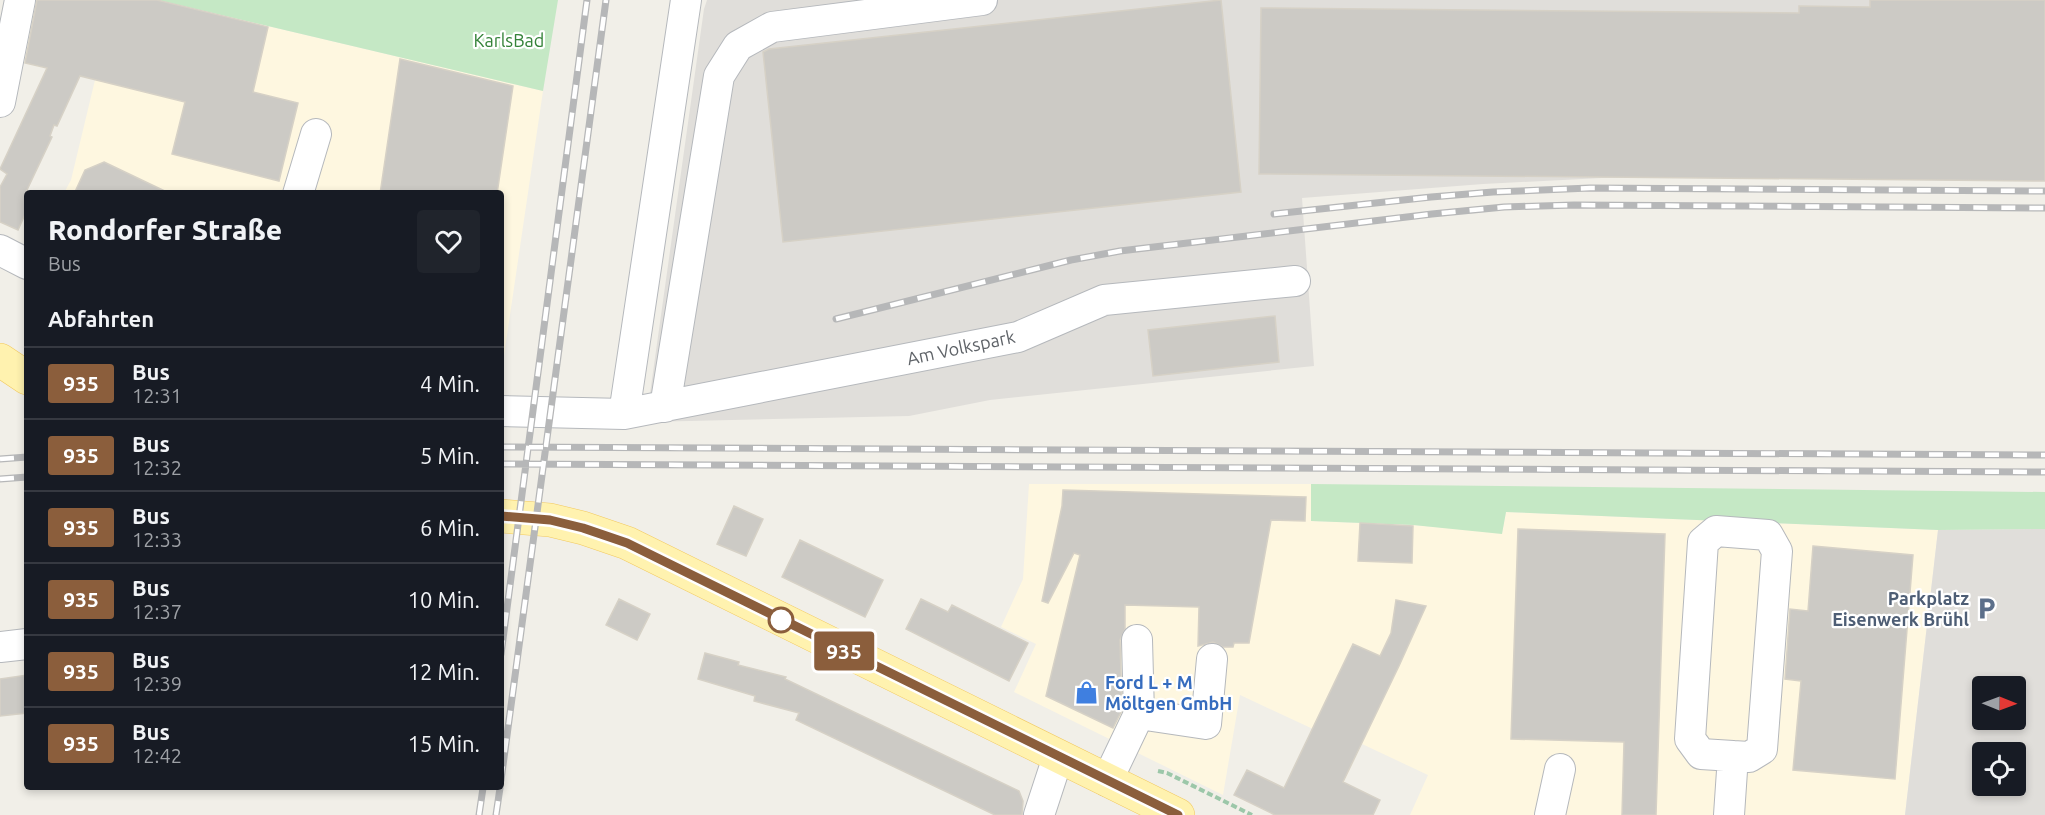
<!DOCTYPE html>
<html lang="de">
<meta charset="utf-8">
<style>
body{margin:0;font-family:Ubuntu,sans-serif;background:#20242c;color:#f1f3f6;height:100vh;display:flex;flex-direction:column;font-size:22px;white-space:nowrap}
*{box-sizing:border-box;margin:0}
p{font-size:20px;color:#9ea1a6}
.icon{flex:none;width:33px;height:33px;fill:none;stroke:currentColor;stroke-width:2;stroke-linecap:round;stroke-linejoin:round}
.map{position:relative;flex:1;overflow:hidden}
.drawer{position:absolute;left:24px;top:190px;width:480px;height:600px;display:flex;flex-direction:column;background:#171b24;border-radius:6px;box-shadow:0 3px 9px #0003}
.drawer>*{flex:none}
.badge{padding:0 12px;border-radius:4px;font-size:21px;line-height:39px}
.needle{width:39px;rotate:91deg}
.tools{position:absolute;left:1972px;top:676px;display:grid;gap:12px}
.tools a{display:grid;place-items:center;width:54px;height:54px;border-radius:6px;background:#171b24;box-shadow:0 3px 9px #0003;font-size:30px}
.map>.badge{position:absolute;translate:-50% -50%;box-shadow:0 0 0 3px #fff}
h2{padding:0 24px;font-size:22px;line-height:54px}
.round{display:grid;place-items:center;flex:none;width:63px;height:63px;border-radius:6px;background:#20242c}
.overview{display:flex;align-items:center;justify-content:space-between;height:102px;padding:0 24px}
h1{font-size:28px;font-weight:800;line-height:45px}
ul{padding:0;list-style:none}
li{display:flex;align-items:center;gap:18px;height:72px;padding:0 24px;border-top:2px solid #363941}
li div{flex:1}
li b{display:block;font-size:22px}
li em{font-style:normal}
li .badge{min-width:66px;font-weight:700;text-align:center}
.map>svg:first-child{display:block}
.commercial{fill:#fef7e0}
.industrial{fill:#e0deda;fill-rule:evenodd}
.green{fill:#c5e8c5}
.building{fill:#cccac5;stroke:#d6d1c6;stroke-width:1.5}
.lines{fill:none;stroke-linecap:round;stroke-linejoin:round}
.minor-casing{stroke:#b5b8bc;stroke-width:32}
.major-casing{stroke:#f2c960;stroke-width:34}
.path{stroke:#9cc7a9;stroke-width:4;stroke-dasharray:6 3;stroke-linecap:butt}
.minor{stroke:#fff;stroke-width:30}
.major{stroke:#fff2af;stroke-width:33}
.rail-casing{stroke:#b6b7b8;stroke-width:7}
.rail{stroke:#fff;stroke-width:4.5;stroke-dasharray:14;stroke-linecap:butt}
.line-casing{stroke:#fff;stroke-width:14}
.line{stroke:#8b5e3c;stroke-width:9}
.stop-dot{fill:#fff;stroke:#8b5e3c;stroke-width:3}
.labels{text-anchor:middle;stroke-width:4.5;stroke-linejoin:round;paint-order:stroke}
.park-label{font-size:18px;fill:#348238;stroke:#fff}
.street-label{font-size:18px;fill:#5f6368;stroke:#fff}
.service-label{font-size:18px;font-weight:bold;fill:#4e5e75;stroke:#fff;text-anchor:end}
.shop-label{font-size:18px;font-weight:bold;fill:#366cbe;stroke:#fff;text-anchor:start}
</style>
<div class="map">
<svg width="2045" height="815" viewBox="0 0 2045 815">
<rect width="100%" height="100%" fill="#f1efe8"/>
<path class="commercial" d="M 31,0 L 158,0 L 543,91 L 501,376 L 501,194 L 64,193 L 71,180 L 95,80 L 19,62 Z
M 1029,484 L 1311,484 L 1311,521 L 1413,525 L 1502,533 L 1506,512 L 1938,530 L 1905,815 L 1410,815 L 1428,775 L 1362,744 L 1328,815 L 1273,815 L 1313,729 L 1240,695 L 1223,795 L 1014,692 L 1036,644 L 1001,627 L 1023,579 Z"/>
<path class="industrial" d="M 707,0 L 2045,0 L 2045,181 L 1679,174 L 1483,184 L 1302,198 L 1314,366 L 990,400 L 909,416 L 646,422 L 704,9 Z
M 2045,529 L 2045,815 L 1905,815 L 1938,530 ZM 1983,687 L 2016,687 L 2016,720 L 1983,720 ZM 1983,753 L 2016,753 L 2016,786 L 1983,786 Z"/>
<path class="green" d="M 158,0 L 558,0 L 543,91 Z
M 1311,484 L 2045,492 L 2045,529 L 1938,530 L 1506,512 L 1502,534 L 1413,525 L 1311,521 Z"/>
<path class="building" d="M 37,0 L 157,0 L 268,27 L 253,92 L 298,103 L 279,181 L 172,154 L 185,102 L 80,76 L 57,126 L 54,125 L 50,136 L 52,137 L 27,190 L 27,210 L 18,230 L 0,222 L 0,187 L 7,174 L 0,169 L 47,68 L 25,63 Z
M 1221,0 L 1241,192 L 783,242 L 763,52 L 769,49 Z
M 1870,0 L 2045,0 L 2045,181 L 1259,174 L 1261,8 L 1799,13 L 1799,6 L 1870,7 Z
M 400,59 L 513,86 L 497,194 L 380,194 Z
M 104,162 L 171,194 L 74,194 L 85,170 Z
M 1275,316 L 1279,362 L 1153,376 L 1148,330 Z
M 1063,490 L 1306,497 L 1305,521 L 1271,520 L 1249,643 L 1234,643 L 1233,647 L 1223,647 L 1213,642 L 1198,646 L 1199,607 L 1125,605 L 1125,629 L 1120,640 L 1122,710 L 1113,728 L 1046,696 L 1080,555 L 1074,553 L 1048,603 L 1042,601 L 1062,506 Z
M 734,506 L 763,519 L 746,556 L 717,544 Z
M 1360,523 L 1413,526 L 1412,563 L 1358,561 Z
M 1518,529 L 1665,534 L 1656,815 L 1622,815 L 1624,742 L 1511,739 Z
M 800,540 L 883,580 L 865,617 L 782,577 Z
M 1813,546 L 1913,555 L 1895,779 L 1793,770 L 1801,681 L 1785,679 L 1790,609 L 1808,611 Z
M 619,599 L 650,614 L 637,640 L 606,625 Z
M 921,599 L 948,612 L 952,605 L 1028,643 L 1009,681 L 906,629 Z
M 1396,600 L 1426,606 L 1399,666 L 1343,782 L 1380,800 L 1373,815 L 1275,815 L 1234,795 L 1247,770 L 1284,788 L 1353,644 L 1380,656 L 1391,633 Z
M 705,653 L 739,662 L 738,665 L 786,677 L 785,679 L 1019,791 L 1023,801 L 1022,815 L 995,815 L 796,720 L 799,713 L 754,701 L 755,696 L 698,679 Z
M 27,675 L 27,713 L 0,716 L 0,679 Z"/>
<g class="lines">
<defs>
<path id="minor" d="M 0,102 L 20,0
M 298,194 L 316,134
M 0,250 L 27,264
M 665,407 L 719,76 L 738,46 L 772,27 L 982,0
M 501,411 L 624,414 L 1018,337 L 1104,300 L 1295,281
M 624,414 L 686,0
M 1716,531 L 1768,535 L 1777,551 L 1762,749 L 1749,757 L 1701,754 L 1690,739 L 1703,542 Z
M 0,647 L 27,644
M 1139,714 L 1206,724 L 1212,659
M 1107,781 L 1139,714 L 1137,640
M 1039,815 L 1058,757
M 1550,815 L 1560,769
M 1729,815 L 1733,756"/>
<path id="major" d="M 0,360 L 27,378
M 501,516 L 550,520 L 583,528 L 627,543 L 1178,815"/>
</defs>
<use href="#minor" class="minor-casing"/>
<use href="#major" class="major-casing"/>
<path class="path" d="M 1158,771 L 1167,773 L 1252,815"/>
<use href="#minor" class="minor"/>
<use href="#major" class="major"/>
<defs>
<path id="rail" d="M 1274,214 L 1431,197 L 1493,192 L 1590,188 L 2045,191
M 836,319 L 1071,260 L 1120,251 L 1432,214 L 1504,207 L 1574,205 L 2045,208
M 501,447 L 2045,455
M 0,459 L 27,457
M 501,464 L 2045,472
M 0,479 L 27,477
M 501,654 L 587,0
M 501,780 L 606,0
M 479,815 L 483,788
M 496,815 L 500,788"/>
</defs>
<use href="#rail" class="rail-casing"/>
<use href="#rail" class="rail"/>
</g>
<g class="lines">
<defs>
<path id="line" d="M 501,516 L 550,520 L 583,528 L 627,543 L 1178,815"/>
</defs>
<use href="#line" class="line-casing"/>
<use href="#line" class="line"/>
</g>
<defs>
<symbol id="parking-bare" viewBox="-9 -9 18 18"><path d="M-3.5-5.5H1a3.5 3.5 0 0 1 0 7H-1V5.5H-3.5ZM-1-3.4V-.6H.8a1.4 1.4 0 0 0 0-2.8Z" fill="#5c6f8a" stroke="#fff" stroke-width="2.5" paint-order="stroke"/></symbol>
<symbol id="shop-bare" viewBox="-9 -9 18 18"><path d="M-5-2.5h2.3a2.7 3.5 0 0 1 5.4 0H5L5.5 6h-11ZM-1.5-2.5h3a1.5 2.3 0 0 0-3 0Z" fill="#3f7fe0" stroke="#fff" stroke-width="2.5" paint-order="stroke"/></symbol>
</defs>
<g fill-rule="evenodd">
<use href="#parking-bare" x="1970" y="592" width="33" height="33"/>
<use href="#shop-bare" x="1070" y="676" width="33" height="33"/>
</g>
<circle class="stop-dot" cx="781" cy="620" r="12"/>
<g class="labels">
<g class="park-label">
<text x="509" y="47">KarlsBad</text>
</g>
<g class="street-label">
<text transform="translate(961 348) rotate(-12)" y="6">Am Volkspark</text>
</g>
<g class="service-label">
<text x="1969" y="605">Parkplatz<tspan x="1969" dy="21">Eisenwerk Brühl</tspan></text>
</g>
<g class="shop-label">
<text x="1105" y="689">Ford L + M<tspan x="1105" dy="21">Möltgen GmbH</tspan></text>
</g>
</g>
</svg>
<div class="tools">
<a><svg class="needle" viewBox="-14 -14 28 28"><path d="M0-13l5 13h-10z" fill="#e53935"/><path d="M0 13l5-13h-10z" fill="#9ea1a6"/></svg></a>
<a><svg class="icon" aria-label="locate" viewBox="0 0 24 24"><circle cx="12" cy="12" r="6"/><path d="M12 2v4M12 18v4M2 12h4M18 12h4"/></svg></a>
</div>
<b class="badge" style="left:844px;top:651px;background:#8b5e3c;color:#fff">935</b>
<section class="drawer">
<div class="overview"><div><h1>Rondorfer Straße</h1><p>Bus</p></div><a class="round"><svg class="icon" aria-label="heart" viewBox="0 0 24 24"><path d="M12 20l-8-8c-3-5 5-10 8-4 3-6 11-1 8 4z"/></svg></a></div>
<h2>Abfahrten</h2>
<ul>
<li><span class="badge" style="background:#8b5e3c;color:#fff">935</span><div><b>Bus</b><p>12:31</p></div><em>4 Min.</em></li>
<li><span class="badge" style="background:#8b5e3c;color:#fff">935</span><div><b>Bus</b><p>12:32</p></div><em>5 Min.</em></li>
<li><span class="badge" style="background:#8b5e3c;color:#fff">935</span><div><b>Bus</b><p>12:33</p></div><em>6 Min.</em></li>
<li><span class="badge" style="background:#8b5e3c;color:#fff">935</span><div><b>Bus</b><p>12:37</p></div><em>10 Min.</em></li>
<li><span class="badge" style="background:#8b5e3c;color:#fff">935</span><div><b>Bus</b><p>12:39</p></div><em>12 Min.</em></li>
<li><span class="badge" style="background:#8b5e3c;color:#fff">935</span><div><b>Bus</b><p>12:42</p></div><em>15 Min.</em></li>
</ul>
</section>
</div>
